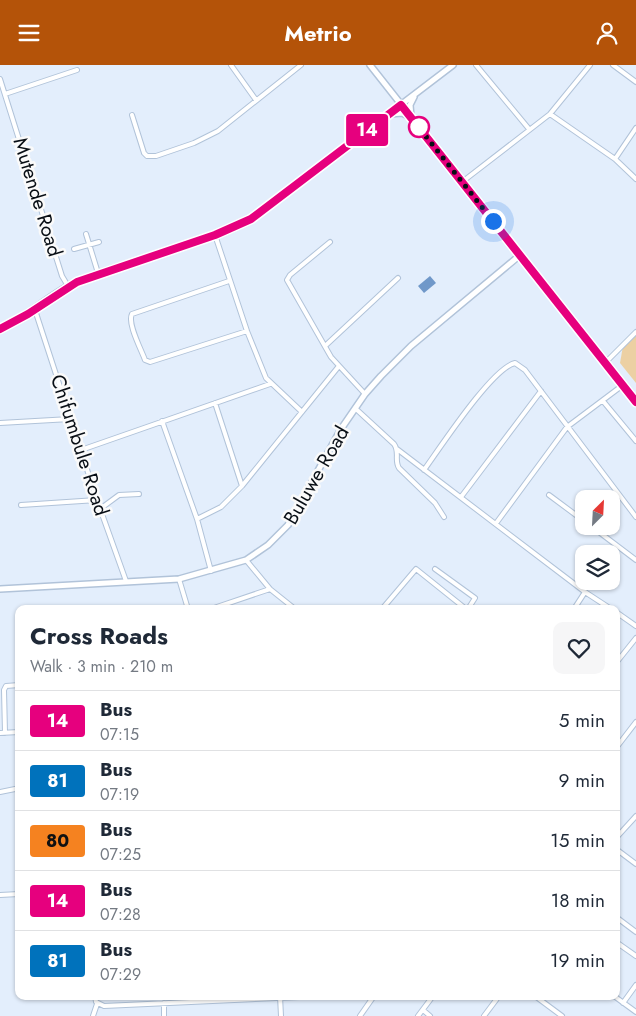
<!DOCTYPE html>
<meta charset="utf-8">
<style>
body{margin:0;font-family:Jost,sans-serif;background:#f6f6f7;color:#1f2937;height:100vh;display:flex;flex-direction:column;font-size:19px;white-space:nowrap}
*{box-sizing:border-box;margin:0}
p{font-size:16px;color:#747a83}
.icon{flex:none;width:28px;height:28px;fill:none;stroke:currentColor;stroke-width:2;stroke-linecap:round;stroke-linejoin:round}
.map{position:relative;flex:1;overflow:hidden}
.details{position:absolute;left:15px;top:540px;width:605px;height:395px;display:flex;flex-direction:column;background:#fff;border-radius:10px;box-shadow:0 1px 4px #0004}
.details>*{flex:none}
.badge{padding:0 10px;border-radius:4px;font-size:18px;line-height:32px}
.needle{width:32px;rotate:24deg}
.tools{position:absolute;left:575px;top:425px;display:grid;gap:10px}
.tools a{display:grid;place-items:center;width:45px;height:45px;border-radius:10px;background:#fff;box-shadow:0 1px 4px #0004;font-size:25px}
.you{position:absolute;width:25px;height:25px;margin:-12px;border:4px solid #fff;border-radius:50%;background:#1a73e8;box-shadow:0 0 0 8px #1a73e833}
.map>.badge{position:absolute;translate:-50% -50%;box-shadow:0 0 0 2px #fff}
.round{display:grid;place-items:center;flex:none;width:52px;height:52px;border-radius:10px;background:#f6f6f7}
.headline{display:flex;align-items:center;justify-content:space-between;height:85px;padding:0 15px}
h1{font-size:24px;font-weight:700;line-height:38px}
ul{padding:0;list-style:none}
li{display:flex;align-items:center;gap:15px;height:60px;padding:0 15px;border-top:1px solid #e0e1e3}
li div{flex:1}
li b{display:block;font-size:19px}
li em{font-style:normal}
li .badge{min-width:55px;font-weight:700;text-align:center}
header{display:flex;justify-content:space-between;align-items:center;height:65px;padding:0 15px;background:#b45309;color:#fff;font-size:22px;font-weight:700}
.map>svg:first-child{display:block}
.green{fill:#ecd0a3}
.water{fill:#7098c9}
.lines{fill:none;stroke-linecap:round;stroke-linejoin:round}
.street-casing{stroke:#b1c3d9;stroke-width:6}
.secondary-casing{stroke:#b1c3d9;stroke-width:8}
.street{stroke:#fff;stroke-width:4}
.secondary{stroke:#fff;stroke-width:5}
.line-casing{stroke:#fff;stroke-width:11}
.line{stroke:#e6007e;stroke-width:8}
.walk{stroke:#080e15;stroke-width:5;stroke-dasharray:0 9}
.stop-dot{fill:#fff;stroke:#e6007e;stroke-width:2.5}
.labels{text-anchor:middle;stroke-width:5;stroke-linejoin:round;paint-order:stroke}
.street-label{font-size:20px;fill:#080e15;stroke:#fafafa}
</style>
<header><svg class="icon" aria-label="menu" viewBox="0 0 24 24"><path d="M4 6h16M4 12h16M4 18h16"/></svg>Metrio<svg class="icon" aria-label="person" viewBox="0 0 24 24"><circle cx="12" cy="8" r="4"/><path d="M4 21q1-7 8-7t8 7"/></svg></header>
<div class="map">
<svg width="636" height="951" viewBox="0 0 636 951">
<rect width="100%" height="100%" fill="#e3eefc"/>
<path class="green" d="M 636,270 L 636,318 L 620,298 L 623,281 Z"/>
<path class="water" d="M 430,211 L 436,218 L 424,228 L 418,221 Z"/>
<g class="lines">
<defs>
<path id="street" d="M 231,0 L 256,35
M 476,0 L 529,64
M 613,0 L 636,17
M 0,14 L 62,211 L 68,221
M 5,29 L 77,5
M 550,49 L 615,94 L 636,114
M 132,50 L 144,88 L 147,91 L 156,91 L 194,78 L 218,66 L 301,0
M 615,94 L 636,63
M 462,117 L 550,49 L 590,0
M 86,169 L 98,208
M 215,170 L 247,266 L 266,313 L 302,347
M 330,177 L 290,210 L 287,215 L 331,292 L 365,329
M 74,184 L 99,177
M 229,216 L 132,249 C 127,258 141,284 145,295 L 150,297 L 247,266
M 35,245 L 97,435 L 126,516
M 325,281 L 398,213
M 605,298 L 636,267
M 603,336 L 636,376
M 215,338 L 242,421
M 356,344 L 394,379 C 400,387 394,395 399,403 L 435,438 L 444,452
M 162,356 L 197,454 L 211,506
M 0,358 L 70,354
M 397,384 L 585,527 L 611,544
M 81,385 L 270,319
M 424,405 C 440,383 492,303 515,298 L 525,305 L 636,452
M 549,430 L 584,456
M 461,432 L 541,326
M 21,440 L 97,435
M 100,444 L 119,430 L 139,429
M 197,454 L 221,442 L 242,421 L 339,301
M 497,457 L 567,362 L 623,320
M 591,461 L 636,495
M 246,495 L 270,524 L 295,544
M 435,504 L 475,533 L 468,544
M 179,514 L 188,544
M 211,544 L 270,524
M 382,544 L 416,504 L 466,544
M 574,544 L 585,527
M 616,547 L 636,561
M 616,598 L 636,573
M 0,668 L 19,667
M 5,668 L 4,625 L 6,621 L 19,620
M 616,683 L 636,657
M 0,727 L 15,724
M 18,772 L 19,779
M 616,773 L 636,751
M 616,784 L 636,799
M 0,830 L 19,829
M 616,852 L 636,867
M 616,877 L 636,891
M 95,931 L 96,937 L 104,941 L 322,931
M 280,931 L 281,951
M 535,931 L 562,951
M 614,931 L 636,947
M 164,938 L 164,951
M 623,938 L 636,920
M 423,945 L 430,951
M 93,951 L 97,939
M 360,951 L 374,931
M 418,951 L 433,931
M 484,951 L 499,931"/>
<path id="secondary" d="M 370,0 L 636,337
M 390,49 L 402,48 L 408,51
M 411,52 L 410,40 L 414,32
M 0,263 C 29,252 50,228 78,216 C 133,193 199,183 251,154 L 453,0
M 0,524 L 179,514 L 246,495 L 268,480 L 288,460 L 341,364 L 365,329 L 381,311 L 411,281 L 519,191"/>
</defs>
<use href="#street" class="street-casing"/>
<use href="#secondary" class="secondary-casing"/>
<use href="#street" class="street"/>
<use href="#secondary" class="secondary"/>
</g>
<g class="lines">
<defs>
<path id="line" d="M 0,264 L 28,249 L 77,217 L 215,170 L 251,154 L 401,40 L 636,337"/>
</defs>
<use href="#line" class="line-casing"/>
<use href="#line" class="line"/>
<path class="walk" d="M 419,62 L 417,60 L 493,156"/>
</g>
<circle class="stop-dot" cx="419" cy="62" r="10"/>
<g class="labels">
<g class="street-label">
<text transform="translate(38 132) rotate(73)" y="7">Mutende Road</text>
<text transform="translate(80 380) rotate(72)" y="7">Chifumbule Road</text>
<text transform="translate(316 410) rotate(-60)" y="7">Buluwe Road</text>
</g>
</g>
</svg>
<div class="tools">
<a><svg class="needle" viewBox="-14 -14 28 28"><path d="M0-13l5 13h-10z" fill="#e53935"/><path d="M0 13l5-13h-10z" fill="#747a83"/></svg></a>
<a><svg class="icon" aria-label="layers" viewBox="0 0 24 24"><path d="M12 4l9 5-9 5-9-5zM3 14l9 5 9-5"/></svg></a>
</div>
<div class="you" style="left:493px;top:156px"></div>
<b class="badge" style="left:367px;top:65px;background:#e6007e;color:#fff">14</b>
<section class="details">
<div class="headline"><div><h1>Cross Roads</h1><p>Walk · 3 min · 210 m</p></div><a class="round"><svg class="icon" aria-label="heart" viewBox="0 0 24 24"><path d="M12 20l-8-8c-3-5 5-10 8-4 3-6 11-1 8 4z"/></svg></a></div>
<ul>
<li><span class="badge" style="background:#e6007e;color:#fff">14</span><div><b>Bus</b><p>07:15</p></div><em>5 min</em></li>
<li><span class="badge" style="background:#0072bc;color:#fff">81</span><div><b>Bus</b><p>07:19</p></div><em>9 min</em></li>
<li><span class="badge" style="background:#f58220;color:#111">80</span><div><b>Bus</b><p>07:25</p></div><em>15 min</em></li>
<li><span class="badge" style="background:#e6007e;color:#fff">14</span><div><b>Bus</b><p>07:28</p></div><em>18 min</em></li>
<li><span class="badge" style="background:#0072bc;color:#fff">81</span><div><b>Bus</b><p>07:29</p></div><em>19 min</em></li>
</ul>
</section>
</div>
